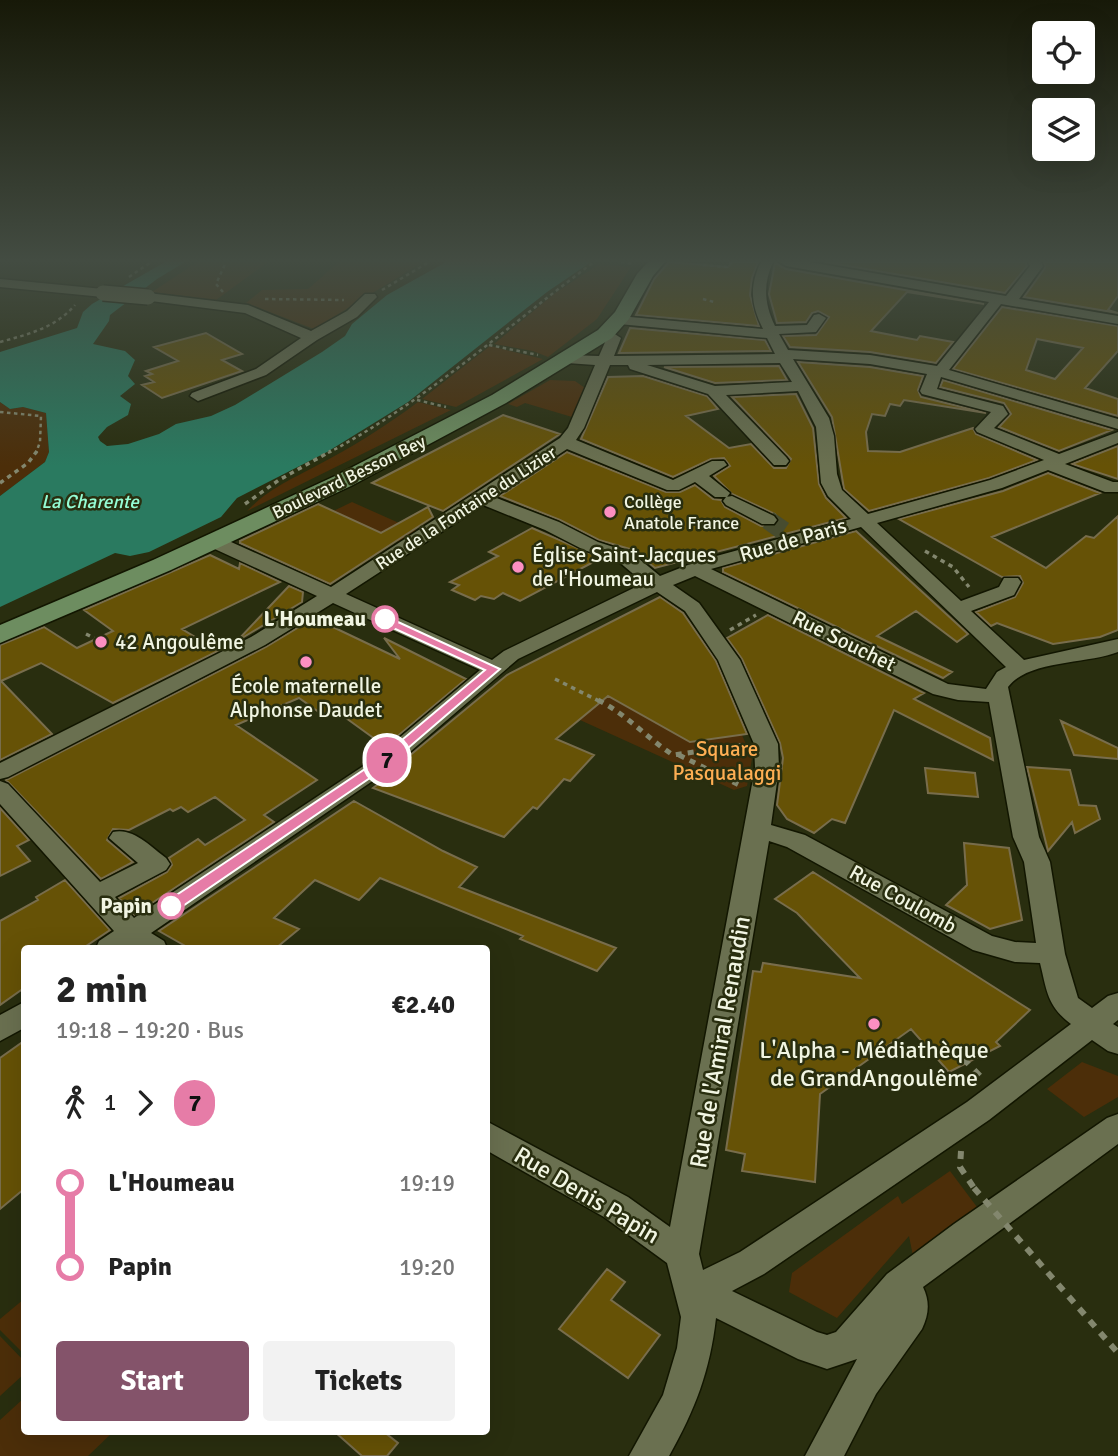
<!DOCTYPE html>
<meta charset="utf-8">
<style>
body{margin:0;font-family:Signika,sans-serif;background:#f2f2f2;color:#222;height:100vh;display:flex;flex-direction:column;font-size:26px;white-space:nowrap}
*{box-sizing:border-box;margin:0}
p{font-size:23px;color:#767676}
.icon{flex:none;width:38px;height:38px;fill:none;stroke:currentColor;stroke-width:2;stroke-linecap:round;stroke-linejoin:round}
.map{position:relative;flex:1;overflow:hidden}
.details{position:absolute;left:21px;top:945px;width:469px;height:490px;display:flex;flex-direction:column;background:#fff;border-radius:7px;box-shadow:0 7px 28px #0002}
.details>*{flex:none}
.badge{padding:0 14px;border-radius:23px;font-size:24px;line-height:46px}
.tools{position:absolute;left:1032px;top:21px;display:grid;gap:14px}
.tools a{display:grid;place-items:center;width:63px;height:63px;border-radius:7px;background:#fff;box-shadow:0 7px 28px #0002;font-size:35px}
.map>.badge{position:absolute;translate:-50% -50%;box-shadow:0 0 0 4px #fff}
.legs{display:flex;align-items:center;gap:10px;height:77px;padding:0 35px;font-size:23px}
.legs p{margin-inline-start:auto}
.head{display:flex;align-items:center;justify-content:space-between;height:119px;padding:0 35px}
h1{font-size:38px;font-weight:700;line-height:52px}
.cta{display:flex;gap:14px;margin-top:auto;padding:14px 35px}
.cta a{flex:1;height:80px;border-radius:7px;background:#84536a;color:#fff;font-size:28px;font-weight:700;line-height:80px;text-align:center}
.cta a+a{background:#f2f2f2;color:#222}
ul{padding:0 35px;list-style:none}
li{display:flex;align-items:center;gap:24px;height:84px;font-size:26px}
li i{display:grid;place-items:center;width:10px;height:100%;margin:0 9px;background:currentColor}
li i::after{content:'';width:18px;height:18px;margin:-9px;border:5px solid;border-radius:50%;background:#fff}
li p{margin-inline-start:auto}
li:first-child i{background:linear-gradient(#0000 50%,currentColor 0)}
li:last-child i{background:linear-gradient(currentColor 50%,#0000 0)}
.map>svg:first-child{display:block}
.green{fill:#4c2e09}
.water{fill:#2a7a60}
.building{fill:#665206;stroke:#786d4c;stroke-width:2;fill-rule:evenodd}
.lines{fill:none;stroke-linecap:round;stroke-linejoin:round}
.minor-tunnel{stroke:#474c2f;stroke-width:19;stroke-dasharray:19 10;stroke-linecap:butt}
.minor-casing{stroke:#121600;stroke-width:3}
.major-casing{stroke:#121600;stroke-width:3}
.path-far3{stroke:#83876e;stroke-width:2.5;stroke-dasharray:3.5 3.5;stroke-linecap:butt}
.path-far2{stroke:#83876e;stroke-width:3.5;stroke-dasharray:4.5 4.5;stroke-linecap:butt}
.path-far1{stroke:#83876e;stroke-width:5;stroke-dasharray:6 6;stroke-linecap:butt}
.path{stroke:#83876e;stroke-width:6;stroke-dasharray:8 8;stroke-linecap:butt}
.minor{fill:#6a7050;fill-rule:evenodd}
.major{fill:#6d8d60;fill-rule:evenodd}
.minor-bridge-casing{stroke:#121600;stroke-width:18;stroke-linecap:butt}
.path-bridge{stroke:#83876e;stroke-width:6;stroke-dasharray:8 8;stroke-linecap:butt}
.minor-bridge{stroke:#6a7050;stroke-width:15}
.line-1{fill:#e67ca7;stroke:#fff;stroke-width:2}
.poi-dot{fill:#fc8fc1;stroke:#292e0f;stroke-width:2.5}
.stop-1-dot{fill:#fff;stroke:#e67ca7;stroke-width:3.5}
.labels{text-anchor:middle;stroke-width:5;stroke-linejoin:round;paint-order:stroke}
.far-street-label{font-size:18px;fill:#f1f5e2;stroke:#292e0f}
.far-poi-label{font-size:18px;fill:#f1f5e2;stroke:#292e0f;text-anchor:start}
.far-water-label{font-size:19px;font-style:italic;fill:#95fdd5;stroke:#292e0f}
.street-label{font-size:21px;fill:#f1f5e2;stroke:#292e0f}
.poi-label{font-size:21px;fill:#f1f5e2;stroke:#292e0f;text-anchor:start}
.stop-label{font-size:21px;font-weight:bold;fill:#f1f5e2;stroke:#292e0f;text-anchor:end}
.park-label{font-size:21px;fill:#feae53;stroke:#292e0f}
.near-street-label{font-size:24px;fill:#f1f5e2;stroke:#292e0f}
.near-poi-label{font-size:24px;fill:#f1f5e2;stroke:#292e0f}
</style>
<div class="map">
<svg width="1118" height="1456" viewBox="0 0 1118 1456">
<rect width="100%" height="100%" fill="#292e0f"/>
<path class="green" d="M 197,262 L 268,262 L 216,300 L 152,292 Z
M 339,262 L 423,262 L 314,329 L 246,303 L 262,290 L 308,289 Z
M 599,264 L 631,267 L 597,319 L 548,357 L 533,351 L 494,344 L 554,294 Z
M 490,346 L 543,359 L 456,407 L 422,399 Z
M 550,380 L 575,381 L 585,388 L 572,417 L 525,403 L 517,407 L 508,404 Z
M 0,402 L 10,409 L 23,407 L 46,413 L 49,452 L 45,462 L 0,496 Z
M 418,402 L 451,410 L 247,511 C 270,488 288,481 316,466 C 351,448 386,426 418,402 Z
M 352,502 L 417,531 L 400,542 L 323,516 Z
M 565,673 L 690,742 L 742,735 L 752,759 L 747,786 L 734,790 L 580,720 Z
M 1082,1062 L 1118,1076 L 1118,1097 L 1084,1117 L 1047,1089 Z
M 950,1171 L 977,1207 L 913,1256 L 909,1236 L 837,1318 L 789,1292 L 792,1273 L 898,1196 L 902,1204 Z
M 24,1299 L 24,1354 L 0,1330 L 0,1319 Z
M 0,1336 L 24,1361 L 24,1374 L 0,1396 Z
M 24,1398 L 24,1432 L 113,1432 L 88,1456 L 0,1456 L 0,1420 Z"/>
<path class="water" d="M 165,262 L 185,262 L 157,279 L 110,315 L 109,321 L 93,344 L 125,351 L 135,360 L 128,376 L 135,384 L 120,396 L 131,404 L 128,415 L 107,427 L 98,437 L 100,441 L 107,446 L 128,444 L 159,434 L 176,424 L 211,416 L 235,405 L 322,352 L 345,336 L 352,324 L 387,295 L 446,262 L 591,262 L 547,292 L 408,402 L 327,452 L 237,498 L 221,517 L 149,552 L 130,556 L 115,553 L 0,607 L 0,496 L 45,462 L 49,452 L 46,413 L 23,407 L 10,409 L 0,402 L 0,352 L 77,328 L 83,312 L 92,304 Z"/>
<path class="building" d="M 669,262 L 728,267 L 733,262 L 758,262 L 752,278 L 750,295 L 759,326 L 636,315 L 654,279 Z
M 825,262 L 1026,262 L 1027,266 L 1005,293 Z
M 1044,262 L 1118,262 L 1118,296 L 1108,310 L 1118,313 L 1024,297 L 1045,268 Z
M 775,263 L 786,269 L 984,304 L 907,292 L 871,331 L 917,340 L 920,336 L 953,342 L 936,363 L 870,352 L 790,347 L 783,336 L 816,335 L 829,317 L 818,311 L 812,313 L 806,322 L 777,323 L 769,294 Z
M 1002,307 L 1118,326 L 1118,351 L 1085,388 L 1118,399 L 1118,416 L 953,369 ZM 1037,339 L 1083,348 L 1055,379 L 1026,370 Z
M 630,328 L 765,340 L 771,351 L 619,353 Z
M 206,333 L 242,354 L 222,360 L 242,371 L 162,398 L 142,385 L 154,382 L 145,376 L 152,374 L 146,371 L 178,361 L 154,347 Z
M 798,362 L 870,367 L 923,376 L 918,390 L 921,397 L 986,413 L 904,400 L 900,406 L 890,404 L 885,416 L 872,414 L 866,432 L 868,451 L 900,452 L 973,428 L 976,434 L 1037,460 L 989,478 L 869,511 L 844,489 L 832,417 Z
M 779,366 L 787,380 L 715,383 L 664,367 Z
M 643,376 L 707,396 L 718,409 L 686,416 L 729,448 L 751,444 L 774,468 L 786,468 L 791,459 L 732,397 L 796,394 L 813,428 L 819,484 L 826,498 L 846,518 L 655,568 L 633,550 L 599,540 L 560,520 L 500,496 L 567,452 L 666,492 L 680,492 L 695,485 L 713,499 L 721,500 L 725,507 L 761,526 L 776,526 L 780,520 L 775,514 L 732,494 L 714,476 L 730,466 L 724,458 L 711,459 L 673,477 L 581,439 L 608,377 Z
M 943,380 L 1112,430 L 1059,451 L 999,427 L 1011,414 L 1004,403 L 940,387 Z
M 503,415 L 560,434 L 443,511 L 372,483 Z
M 1118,446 L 1118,479 L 1072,464 Z
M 1048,473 L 1100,493 L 992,537 L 1046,568 L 1086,536 L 1094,538 L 1118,516 L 1118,630 L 1100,637 L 1053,644 L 997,623 L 991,626 L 976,612 L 1015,597 L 1023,583 L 1020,576 L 1002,577 L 899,519 L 1003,491 Z
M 318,504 L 381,533 L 428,507 L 433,517 L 330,584 L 240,543 L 240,541 Z
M 532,528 L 601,558 L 520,601 L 503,593 L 494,599 L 481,596 L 475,600 L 452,590 L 459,585 L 450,582 L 498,556 L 489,552 Z
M 856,531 L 968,634 L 957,642 L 916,611 L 877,636 L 952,672 L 943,678 L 723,572 L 723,568 Z
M 210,555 L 239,569 L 240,563 L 280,582 L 182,629 L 218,651 L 113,703 L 41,663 L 1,681 L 52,734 L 0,760 L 0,645 L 44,627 L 77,648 L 113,631 L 84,610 Z
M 289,586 L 303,592 L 302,602 L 237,641 Z
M 660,597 L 683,613 L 716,661 L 747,734 L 690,742 L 608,696 L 556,739 L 594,755 L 570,781 L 564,779 L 537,809 L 533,807 L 504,837 L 373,788 L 400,768 L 397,766 L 507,675 Z
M 768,615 L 924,693 L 914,699 L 990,738 L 993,760 L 894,710 L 845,823 L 832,819 L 814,833 L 787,819 L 777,805 L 783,758 L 780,743 L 742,659 L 727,638 Z
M 314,618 L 400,659 L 384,638 L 466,679 L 376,754 L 369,750 L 379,742 L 339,713 L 323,715 L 299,698 L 236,725 L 317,780 L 264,815 L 274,822 L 134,915 L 119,898 L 167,872 L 172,865 L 169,858 L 198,839 L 205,845 L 245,820 L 215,797 L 188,812 L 181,807 L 173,811 L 170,809 L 129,830 L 113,829 L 107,840 L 133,862 L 101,879 L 6,780 L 266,647 Z
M 1061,721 L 1118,748 L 1118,759 L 1074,755 Z
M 1027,767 L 1070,770 L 1079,805 L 1096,806 L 1100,819 L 1075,833 L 1072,822 L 1048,851 Z
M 925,768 L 975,773 L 978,797 L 928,793 Z
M 354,801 L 443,851 L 477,867 L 459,887 L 616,948 L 597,971 L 520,939 L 523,936 L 380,878 L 359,900 L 315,880 L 274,918 L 299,929 L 276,948 L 189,948 L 159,931 Z
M 0,808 L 29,840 L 17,846 L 30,861 L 0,876 Z
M 964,843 L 1009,848 L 1022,920 L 990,929 L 946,905 L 967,885 Z
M 813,872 L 1030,1010 L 996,1042 L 1000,1046 L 949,1072 L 911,1029 L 820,1094 L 815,1182 L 742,1171 L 745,1154 L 726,1150 L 753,971 L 761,972 L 763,963 L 860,978 L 797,913 L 775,899 Z
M 65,880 L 110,930 L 83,948 L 24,948 L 24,988 L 0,1005 L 0,921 L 38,900 L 36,897 Z
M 24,1041 L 24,1189 L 0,1209 L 0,1058 Z
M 607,1269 L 625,1282 L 611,1300 L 660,1335 L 628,1378 L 559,1329 Z
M 335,1432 L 384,1432 L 398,1443 L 387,1456 L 362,1456 Z"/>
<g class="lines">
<path class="minor-tunnel" d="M 768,520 L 788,534"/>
<defs>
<path id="minor" d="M 761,262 L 773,262 C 763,284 764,303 775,326 L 807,325 L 814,315 L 819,314 L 826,318 L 816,332 L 779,334 L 788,350 L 870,355 L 937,366 L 989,302 L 786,266 L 780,262 L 809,262 L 1006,296 L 1030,266 L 1028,262 L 1041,262 L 1043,266 L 1019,299 L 1118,316 L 1118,324 L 1001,304 L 949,370 L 1118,419 L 1118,429 L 941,377 L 937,389 L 1003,406 L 1008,414 L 994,428 L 1059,454 L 1118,432 L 1118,443 L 1065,464 L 1113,482 L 1118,482 L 1118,492 L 1105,492 L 1048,470 L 1002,488 L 877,523 L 961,601 L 999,587 L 1004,578 L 1018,578 L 1021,582 L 1014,595 L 971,611 L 1024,660 L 1118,639 L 1118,652 C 1088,664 1028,660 1008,687 L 1039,837 L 1050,862 L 1065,954 L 1078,998 L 1092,1008 L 1108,996 L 1118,993 L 1118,1020 L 1113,1024 L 1118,1027 L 1118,1054 L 1108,1051 L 1092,1040 L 989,1120 L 764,1274 L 732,1291 L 817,1332 L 827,1335 L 836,1332 L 887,1274 L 954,1224 L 1107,1118 L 1118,1114 L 1118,1144 L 923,1287 C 930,1302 929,1314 922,1329 L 876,1394 L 844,1456 L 805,1456 L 857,1359 L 827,1369 L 798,1359 L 716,1318 C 710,1371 695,1410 669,1456 L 629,1456 L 663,1395 L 677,1348 L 681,1317 L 667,1263 L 604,1217 L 486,1150 L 486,1121 L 628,1197 L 670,1227 L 755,768 L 754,744 L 718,660 L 685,611 L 657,592 L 518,659 L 390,769 L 151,933 L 164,941 L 167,948 L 132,946 L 96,948 L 99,941 L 114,931 L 0,804 L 0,781 L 8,784 L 100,882 L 138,863 L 109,838 L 113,832 C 133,827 151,847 166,858 L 170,864 L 166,870 L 115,897 L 134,918 L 374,759 L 480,670 L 333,603 L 265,645 L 8,777 L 0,779 L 0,763 L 251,637 L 317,596 L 206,545 L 204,541 L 206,537 L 220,537 L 331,587 L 560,438 L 568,428 L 595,365 L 567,363 L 560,359 L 567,355 L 599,356 L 606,340 L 598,334 L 600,331 L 610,331 L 621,338 L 614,356 L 775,354 L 767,338 L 619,324 L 612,320 L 619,316 L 763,329 C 751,305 749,286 761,262 ZM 793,359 L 870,364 L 927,374 L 920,391 L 922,394 L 991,412 L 975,429 L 977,432 L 1044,460 L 990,480 L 868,514 L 842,490 L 837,474 L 834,436 L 829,418 ZM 780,363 L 792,382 L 715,386 L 647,365 ZM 610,365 L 628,365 L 630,369 L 708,394 L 774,465 L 786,465 L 789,461 L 786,457 L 726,395 L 798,391 L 816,427 L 821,483 L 828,496 L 851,519 L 698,561 L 660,576 L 632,553 L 598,542 L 559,522 L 494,497 L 567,449 L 667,490 L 679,490 L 695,482 L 715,497 L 727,497 L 730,493 L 709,476 L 727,465 L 724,461 L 712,461 L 673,480 L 576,440 L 584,428 ZM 483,505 L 545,530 L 584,550 L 618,561 L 644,583 L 504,651 L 492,660 L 346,594 ZM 861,527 L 1006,667 L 997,672 L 986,689 L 948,684 L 711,569 ZM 695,576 L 933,694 L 958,700 L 989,702 L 1013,837 L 1024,862 L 1036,943 L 1015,942 L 992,936 L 805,835 L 771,825 L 779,768 L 778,744 L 740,660 L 699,603 L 673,585 ZM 769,841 L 787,847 L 973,950 L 1015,962 L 1040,963 C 1047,991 1047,1006 1071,1024 L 967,1102 L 740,1252 L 703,1270 L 699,1254 Z
M 0,279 L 103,289 L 110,293 L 103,297 L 0,287 Z
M 148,293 L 248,305 L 311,331 L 347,311 L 365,294 L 375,294 L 377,297 L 357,317 L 317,340 L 266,375 L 198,401 L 190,396 L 192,393 L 256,369 L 301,338 L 245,313 L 143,300 L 143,294 Z
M 732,496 L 774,516 L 777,520 L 774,524 L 762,524 L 726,505 L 723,501 L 726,497 Z
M 24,1002 L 24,1028 L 0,1041 L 0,1015 Z"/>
<path id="major" d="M 648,262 L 665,262 L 653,276 L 629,319 L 612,338 L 506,403 L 351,486 L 171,570 L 0,643 L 0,625 L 153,560 L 335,476 L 492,395 L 598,330 L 615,312 L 637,274 Z"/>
</defs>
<use href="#minor" class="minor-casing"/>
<use href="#major" class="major-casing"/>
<path class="path-far3" d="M 621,262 L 634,264
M 703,265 L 727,267 L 731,262
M 129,277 L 151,262
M 382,290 L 429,262
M 223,292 L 216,284 L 226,262
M 265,299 L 344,300
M 703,299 L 714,302
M 0,342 C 29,334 55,328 75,305
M 489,345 L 538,355
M 417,400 L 446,407
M 0,412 L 41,416 L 40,442 L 36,453
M 328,453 C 425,402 506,327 594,262"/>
<path class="path-far2" d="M 0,483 L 28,463 L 37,451
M 245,504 L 279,480 L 331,451
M 925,551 L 953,567 L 969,587
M 730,630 L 756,615
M 86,634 L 96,639
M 555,679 L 601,702"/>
<path class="path-far1" d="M 598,700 C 626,714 647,738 673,755 L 744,745
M 679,755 L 743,787"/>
<path class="path" d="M 952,1047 L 983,1079
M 961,1151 L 960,1167 L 974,1188"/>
<use href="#minor" class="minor"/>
<use href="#major" class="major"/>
<defs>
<path id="minor-bridge" d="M 103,293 L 148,297"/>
</defs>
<use href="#minor-bridge" class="minor-bridge-casing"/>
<path class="path-bridge" d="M 974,1188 L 1118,1353"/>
<use href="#minor-bridge" class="minor-bridge"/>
</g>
<linearGradient id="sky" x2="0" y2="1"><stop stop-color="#171908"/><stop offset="0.56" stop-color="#434c42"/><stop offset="1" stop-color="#434c42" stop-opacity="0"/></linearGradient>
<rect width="1118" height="466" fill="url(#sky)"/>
<path class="line-1" d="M 385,616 L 500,669 L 386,767 L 177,910 L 166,910 L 163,906 L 166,902 L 377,761 L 485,670 L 380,622 L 380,617 Z"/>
<g class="poi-dot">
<circle cx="610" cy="512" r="7"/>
<circle cx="518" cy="567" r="7"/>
<circle cx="101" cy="642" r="7"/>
<circle cx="306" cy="662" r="7"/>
<circle cx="874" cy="1024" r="7"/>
</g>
<g class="stop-1-dot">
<circle cx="385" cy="619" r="12"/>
<circle cx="171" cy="906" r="12"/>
</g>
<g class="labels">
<g class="far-street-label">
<text transform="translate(349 477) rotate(-26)" y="6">Boulevard Besson Bey</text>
<text transform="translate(466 508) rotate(-33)" y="6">Rue de la Fontaine du Lizier</text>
</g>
<g class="far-poi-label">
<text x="624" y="508">Collège<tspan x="624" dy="21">Anatole France</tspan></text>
</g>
<g class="far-water-label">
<text x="90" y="508">La Charente</text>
</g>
<g class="street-label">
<text transform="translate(793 540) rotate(-16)" y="7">Rue de Paris</text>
<text transform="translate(844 641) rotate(26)" y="7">Rue Souchet</text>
<text transform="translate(903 899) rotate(29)" y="7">Rue Coulomb</text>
</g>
<g class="poi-label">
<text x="532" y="562">Église Saint-Jacques<tspan x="532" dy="24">de l'Houmeau</tspan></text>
<text x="115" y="649">42 Angoulême</text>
<text x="306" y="693" text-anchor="middle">École maternelle<tspan x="306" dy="24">Alphonse Daudet</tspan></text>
</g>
<g class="stop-label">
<text x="366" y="626">L'Houmeau</text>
<text x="152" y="913">Papin</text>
</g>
<g class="park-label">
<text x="727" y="756">Square<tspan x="727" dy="24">Pasqualaggi</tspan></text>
</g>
<g class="near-street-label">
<text transform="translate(720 1042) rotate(-80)" y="8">Rue de l'Amiral Renaudin</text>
<text transform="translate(587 1195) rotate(31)" y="8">Rue Denis Papin</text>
</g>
<g class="near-poi-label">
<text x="874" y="1058">L'Alpha - Médiathèque<tspan x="874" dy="28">de GrandAngoulême</tspan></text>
</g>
</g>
</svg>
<div class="tools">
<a><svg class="icon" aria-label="locate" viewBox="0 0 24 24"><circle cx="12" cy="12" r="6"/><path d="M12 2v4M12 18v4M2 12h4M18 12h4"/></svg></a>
<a><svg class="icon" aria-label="layers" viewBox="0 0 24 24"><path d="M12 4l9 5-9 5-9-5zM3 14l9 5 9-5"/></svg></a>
</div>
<b class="badge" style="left:387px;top:760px;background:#e67ca7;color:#111">7</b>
<section class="details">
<div class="head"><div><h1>2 min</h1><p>19:18 – 19:20 · Bus</p></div><b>€2.40</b></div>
<div class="legs"><svg class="icon" aria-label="walk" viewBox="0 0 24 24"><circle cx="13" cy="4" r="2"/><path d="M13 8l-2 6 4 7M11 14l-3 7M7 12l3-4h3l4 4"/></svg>1<svg class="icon" aria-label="forward" viewBox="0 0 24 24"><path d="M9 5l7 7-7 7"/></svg><b class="badge" style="background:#e67ca7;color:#111">7</b></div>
<ul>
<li><i style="color:#e67ca7"></i><b>L'Houmeau</b><p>19:19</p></li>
<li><i style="color:#e67ca7"></i><b>Papin</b><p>19:20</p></li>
</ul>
<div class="cta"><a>Start</a><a>Tickets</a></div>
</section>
</div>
